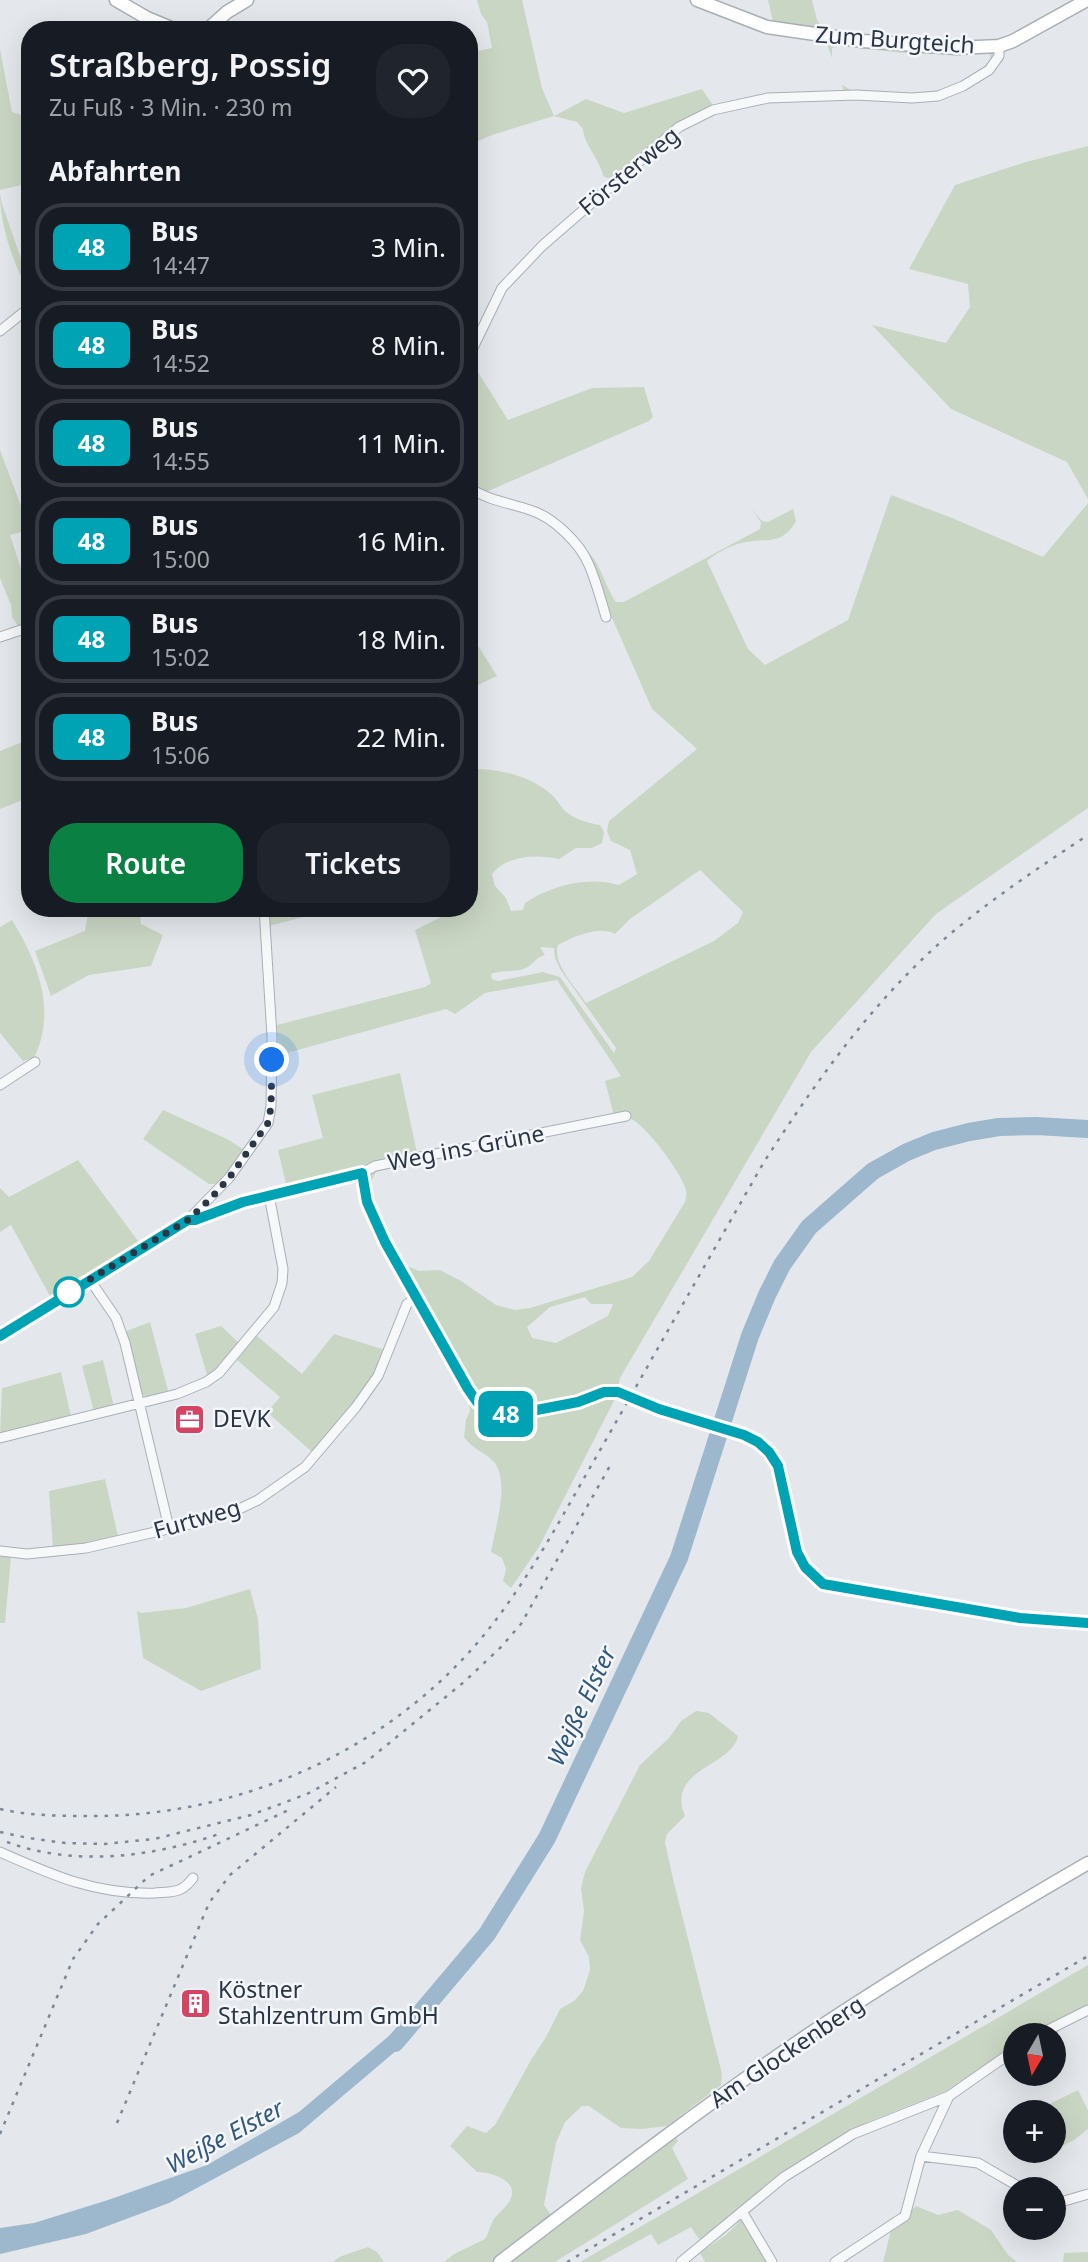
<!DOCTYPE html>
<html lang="de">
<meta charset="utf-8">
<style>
body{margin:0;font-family:"Noto Sans",sans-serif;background:#20242c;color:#f1f3f6;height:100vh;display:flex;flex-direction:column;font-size:26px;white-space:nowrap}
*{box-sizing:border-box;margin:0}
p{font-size:23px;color:#9ea1a6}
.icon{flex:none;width:38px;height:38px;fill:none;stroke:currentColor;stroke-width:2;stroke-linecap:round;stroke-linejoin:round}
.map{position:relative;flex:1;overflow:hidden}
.sheet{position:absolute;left:21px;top:21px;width:457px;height:896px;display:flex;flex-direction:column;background:#171b24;border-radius:28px;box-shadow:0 7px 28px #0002}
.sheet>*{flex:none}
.badge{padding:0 14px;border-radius:10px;font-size:24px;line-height:46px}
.needle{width:46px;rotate:189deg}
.fabs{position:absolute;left:1003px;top:2023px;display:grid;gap:14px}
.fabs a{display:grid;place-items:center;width:63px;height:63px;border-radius:50%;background:#171b24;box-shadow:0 7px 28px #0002;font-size:35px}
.you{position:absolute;width:35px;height:35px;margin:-18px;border:5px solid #fff;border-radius:50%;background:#1a73e8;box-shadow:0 0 0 10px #1a73e833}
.map>.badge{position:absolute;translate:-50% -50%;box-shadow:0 0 0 4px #fff}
h2{padding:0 28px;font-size:26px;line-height:63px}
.round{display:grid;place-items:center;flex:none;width:74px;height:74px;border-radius:28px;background:#20242c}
.head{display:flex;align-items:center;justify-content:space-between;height:119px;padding:0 28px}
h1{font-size:33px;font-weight:600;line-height:52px}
.button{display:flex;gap:14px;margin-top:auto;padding:14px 28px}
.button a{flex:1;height:80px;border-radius:28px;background:#0b8043;color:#fff;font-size:28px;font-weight:600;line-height:80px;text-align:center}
.button a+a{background:#20242c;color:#f1f3f6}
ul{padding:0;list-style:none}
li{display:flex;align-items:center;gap:21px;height:88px;margin:0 14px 10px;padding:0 14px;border:4px solid #363941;border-radius:28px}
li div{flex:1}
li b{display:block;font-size:26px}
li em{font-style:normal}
li .badge{min-width:77px;font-weight:700;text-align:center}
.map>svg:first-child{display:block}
.green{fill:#cad6c4;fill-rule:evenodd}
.water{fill:#9db8cd}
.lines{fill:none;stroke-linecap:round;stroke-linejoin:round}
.river{stroke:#9db8cd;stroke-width:18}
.street-casing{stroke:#a8afb7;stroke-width:11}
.secondary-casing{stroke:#a8afb7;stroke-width:15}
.street{stroke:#f7f8fa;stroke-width:9}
.secondary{stroke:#fff;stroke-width:12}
.rail{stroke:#7c8897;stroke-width:2.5;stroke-dasharray:3.5 7;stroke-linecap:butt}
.line-casing{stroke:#fff;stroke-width:16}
.line{stroke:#00a3b4;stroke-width:10}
.walk{stroke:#2a3646;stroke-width:7;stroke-dasharray:0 12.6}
.stop-dot{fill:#fff;stroke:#00a3b4;stroke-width:3.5}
.labels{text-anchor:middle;stroke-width:5;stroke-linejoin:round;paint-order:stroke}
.street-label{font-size:23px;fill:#2a3646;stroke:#f4f6f9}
.poi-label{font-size:23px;fill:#2a3646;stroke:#f4f6f9;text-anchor:start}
.water-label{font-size:24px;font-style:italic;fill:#32587c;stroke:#f4f6f9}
</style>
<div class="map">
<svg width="1088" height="2262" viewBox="0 0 1088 2262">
<rect width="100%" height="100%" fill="#e4e8ec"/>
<path class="green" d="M 477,0 L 522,0 L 542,88 L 554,116 L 586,99 L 624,113 L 702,89 L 713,105 L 769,96 L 844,92 L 842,85 L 853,91 C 903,93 955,102 991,59 L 989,54 L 914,54 L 838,46 L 832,48 L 832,58 L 826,41 L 926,51 L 988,50 L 995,55 L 993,61 L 977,75 L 962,85 L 937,95 L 842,93 L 769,97 L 713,107 L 677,127 L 618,178 L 612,180 L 603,176 C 600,159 584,145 583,129 L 577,122 L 554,116 L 492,135 L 469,145 L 469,53 L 492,48 L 487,22 L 481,14 Z
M 768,0 L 812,0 L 817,20 L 823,28 L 820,32 L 773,22 Z
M 0,49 L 12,112 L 22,115 L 30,152 L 30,183 L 0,190 Z
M 1088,146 L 1088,499 L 1067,462 L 951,409 L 872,325 L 946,343 L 970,307 L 968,284 L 909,269 L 955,185 L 1026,162 Z
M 0,193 L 2,204 L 30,284 L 30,295 C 14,265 0,227 0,193 Z
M 471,361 L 508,420 L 592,388 L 644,387 L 653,417 L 649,421 L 486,492 L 469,482 L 469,365 Z
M 0,450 L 30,530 L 10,535 L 30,596 L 30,624 L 19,627 L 12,617 L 11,605 L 0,578 Z
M 891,495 L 952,518 L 1043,557 L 1088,503 L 1088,808 L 936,914 L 811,1052 L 620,1378 L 616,1397 L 539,1547 L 511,1588 L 503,1581 L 506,1569 L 502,1558 L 491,1552 C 495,1528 511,1480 493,1461 C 484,1451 474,1451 464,1437 L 466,1420 L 470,1411 L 469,1401 L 457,1379 L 456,1363 C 438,1332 361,1206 367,1178 C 368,1171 373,1170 378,1168 L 614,1116 L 605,1081 L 621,1076 L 557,980 L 485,993 L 455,1014 L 446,1009 L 287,1053 L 279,1054 L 277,1025 L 425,987 L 431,983 L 415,930 L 459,908 L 469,908 L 469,769 C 497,768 529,775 551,794 C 556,798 560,806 565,811 C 574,819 588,823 600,825 L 604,832 L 602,843 L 592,848 L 576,848 L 559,859 C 537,854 507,855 492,874 L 495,886 L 506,898 L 511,911 L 523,910 L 525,903 C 552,885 588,876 619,885 L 637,874 L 630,850 L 611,841 L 607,831 L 609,821 L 697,749 L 652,709 L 609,611 L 597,574 L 584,551 L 585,549 C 602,564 604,585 616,602 L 624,602 L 760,529 L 761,522 L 751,508 L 762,521 L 768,522 L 793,509 L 796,521 C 782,547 765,537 742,543 C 731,545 715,554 707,561 L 748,649 L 765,665 L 848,620 ZM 700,870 L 743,912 L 738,923 L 714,941 L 586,1003 C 576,987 552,964 558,945 C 573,937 599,925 615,934 L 630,919 ZM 540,947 L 554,948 L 555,958 L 560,969 L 616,1048 L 614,1053 L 560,977 L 543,972 L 498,981 L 492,979 L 491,974 C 502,969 515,973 526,968 C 534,964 536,957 545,955 ZM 631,1119 C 645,1124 683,1175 686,1190 C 687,1195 686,1197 685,1202 L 649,1261 L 632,1277 L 530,1308 L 515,1310 L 496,1305 L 461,1281 L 440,1270 L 419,1271 L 405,1265 L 375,1208 L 370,1183 L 376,1172 L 413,1163 ZM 585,1297 L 591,1304 L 613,1304 L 608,1316 L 556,1343 L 532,1338 L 527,1327 L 550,1307 Z
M 469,631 L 497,676 L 478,685 L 469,671 Z
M 30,739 L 30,797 L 0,809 L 0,751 Z
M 93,908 L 139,908 L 141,924 L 163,935 L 151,966 L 89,975 L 51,996 L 35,951 L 85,931 L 88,913 Z
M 268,908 L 338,908 L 269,926 Z
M 12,920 C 38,962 57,1011 34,1058 L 23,1061 L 0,1033 L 0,927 Z
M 400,1073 L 417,1153 L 287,1188 L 278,1150 L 323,1138 L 312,1095 Z
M 163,1110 L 227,1139 L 243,1149 L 220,1184 L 209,1184 L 143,1139 Z
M 78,1160 L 141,1245 L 51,1298 L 11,1225 L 0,1232 L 0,1188 L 9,1197 Z
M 150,1322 L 169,1394 L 148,1398 L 142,1394 L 124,1332 Z
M 221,1326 L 240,1344 L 208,1378 L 195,1334 Z
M 334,1334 L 385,1350 L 374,1379 L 312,1452 L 267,1412 L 280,1397 L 237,1360 L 257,1336 L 302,1374 Z
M 103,1360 L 114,1407 L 94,1412 L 82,1366 Z
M 61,1372 L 71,1417 L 0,1435 L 2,1388 Z
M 105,1479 L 118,1536 L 78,1546 L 53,1549 L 49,1491 Z
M 0,1555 L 11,1557 L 5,1623 L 0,1623 Z
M 250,1589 L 258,1619 L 261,1669 L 201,1691 L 143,1658 L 137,1611 L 141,1613 L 186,1608 Z
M 696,1711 L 709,1713 L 738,1736 C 733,1766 665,1769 685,1816 L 667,1834 L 665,1842 L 673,1879 L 722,2074 L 721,2085 L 667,2126 L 642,2129 L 621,2128 L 589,2106 L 582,2106 L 565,2122 L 556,2143 L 544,2205 L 557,2223 L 675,2136 L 678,2141 L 672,2148 L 688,2179 L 555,2262 L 444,2262 L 454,2254 L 485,2239 C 489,2233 490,2225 494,2219 C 499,2212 508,2206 511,2198 C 518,2180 490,2172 477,2172 L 450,2146 L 467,2126 L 486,2133 L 495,2125 L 531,2060 L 546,2037 L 560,2009 L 574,2001 L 583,1991 L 590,1970 L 589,1957 L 580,1940 L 584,1911 L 581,1888 L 585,1872 L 640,1765 L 669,1738 L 681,1721 Z
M 1088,1965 L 1088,2006 L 1049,2024 L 1031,2035 L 1015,2035 L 1015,2045 L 946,2091 L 868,2122 L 832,2142 L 788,2170 L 708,2235 L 699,2239 L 691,2227 L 658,2245 L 651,2234 L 600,2262 L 580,2262 Z
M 1078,2090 L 1088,2110 L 1088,2129 L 1074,2140 L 1054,2150 L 1054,2112 L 1033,2112 Z
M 916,2206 L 938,2215 L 958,2210 L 991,2230 L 1008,2255 L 1017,2262 L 883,2262 L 891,2230 Z
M 742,2219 L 768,2262 L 705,2262 L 700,2253 L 727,2234 Z
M 368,2247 L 377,2252 L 384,2262 L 333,2262 L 339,2257 Z
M 1088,2252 L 1088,2262 L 1063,2262 L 1064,2253 Z"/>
<path class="water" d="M 408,2027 L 410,2039 L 299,2133 L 169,2203 L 86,2234 L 0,2254 L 0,2228 L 34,2223 L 108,2200 L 207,2165 L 299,2112 L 396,2030 Z"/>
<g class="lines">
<path class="river" d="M 395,2043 L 487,1934 L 547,1838 L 679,1558 L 750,1336 L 767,1295 L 782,1265 L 809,1227 L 873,1171 L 907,1152 L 934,1141 L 969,1132 L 999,1127 L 1036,1126 L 1088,1129"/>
<defs>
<path id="street" d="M 0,331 L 30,307
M 469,356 L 502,288 L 542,246 L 679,127 L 713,110 L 768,98 L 856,95 L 912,98 L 938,96 L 963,86 L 989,70 L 999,56 L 999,46
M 469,488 C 488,500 509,503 530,510 C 553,517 580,543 589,565 C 596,581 601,600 606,617
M 0,637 L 30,627
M 0,1085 L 35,1062
M 362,1173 L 367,1202 L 385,1242 L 468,1389 L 477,1402 L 491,1411 L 504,1414 L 521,1413 L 578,1402 L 604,1392 L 618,1392 L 659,1409 L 744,1435 L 758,1442 L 769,1452 L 778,1466 L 797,1552 L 805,1567 L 823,1584 L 1020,1618 L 1088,1623
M 190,1221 L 243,1202 L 362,1173 L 375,1166 L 626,1116
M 90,1280 L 116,1318 L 125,1343 L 169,1528
M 0,1337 L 188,1220 L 229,1178 L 268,1123 L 271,1106 L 272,1036 L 264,908
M 0,1438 L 177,1394 L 206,1382 L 219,1373 L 274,1307 L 282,1283 L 283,1269 L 269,1195
M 0,1551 L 27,1554 L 86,1548 L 194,1523 L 237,1510 L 258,1500 L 305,1467 L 356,1407 L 378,1376 L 407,1304 L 416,1298
M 0,1852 C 52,1875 96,1895 155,1893 C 163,1892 174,1893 181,1889 C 185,1887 190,1882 193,1878
M 1038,2035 L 1088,2010
M 921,2156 L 978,2163 L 1023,2189
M 1054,2204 L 1088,2194
M 743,2213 L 772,2262
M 681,2262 L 784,2177 L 853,2134 L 949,2096 L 1015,2050
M 835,2262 L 905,2216 L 921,2156 L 949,2096"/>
<path id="secondary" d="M 116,0 L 147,18 L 176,30
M 697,0 L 767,27 L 863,41 L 956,48 L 999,46 L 1013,41 L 1087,0
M 207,30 L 227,12 L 247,0
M 500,2262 C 601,2185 702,2107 808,2035 C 899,1974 993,1918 1088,1863"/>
</defs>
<use href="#street" class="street-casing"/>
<use href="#secondary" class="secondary-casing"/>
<use href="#street" class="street"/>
<use href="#secondary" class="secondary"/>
<path class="rail" d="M 0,1809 C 27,1815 54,1816 82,1816 C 231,1819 381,1756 479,1641 C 527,1584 562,1516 599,1452 C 654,1355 709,1258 764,1162 C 817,1080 875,998 949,935 C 993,898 1041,866 1088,835
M 0,1832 L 28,1838 L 65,1843 L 104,1844 L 154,1839 L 251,1815 L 307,1794 L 366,1762 L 464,1682 L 501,1647 L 521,1624 L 611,1464
M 7,1842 C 74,1867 153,1857 219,1834
M 117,2123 L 209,1903 L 230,1875 L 336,1787
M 0,2134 L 73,1959 L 98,1924 L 149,1876 L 293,1808
M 567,2262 L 1088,1956"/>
</g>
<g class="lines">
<defs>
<path id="line" d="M 0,1336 L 188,1220 L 195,1220 L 243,1202 L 362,1173 L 367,1202 L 385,1242 L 468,1389 L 477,1402 L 491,1411 L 504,1414 L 521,1413 L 578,1402 L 604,1392 L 618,1392 L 659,1409 L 744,1435 L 758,1442 L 769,1452 L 778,1466 L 797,1552 L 805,1567 L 823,1584 L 1020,1618 L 1088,1623"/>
</defs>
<use href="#line" class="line-casing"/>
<use href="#line" class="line"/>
<path class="walk" d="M 69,1292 L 188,1220 L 211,1198 L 229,1178 L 268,1123 L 271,1107 L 272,1060"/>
</g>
<defs>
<symbol id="office-square" viewBox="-11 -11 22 22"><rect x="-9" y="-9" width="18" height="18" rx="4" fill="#d64464" stroke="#f4f6f9"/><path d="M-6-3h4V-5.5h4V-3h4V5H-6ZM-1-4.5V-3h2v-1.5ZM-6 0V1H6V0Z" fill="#fff"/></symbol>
<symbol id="building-square" viewBox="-11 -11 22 22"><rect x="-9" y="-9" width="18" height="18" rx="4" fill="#d64464" stroke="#f4f6f9"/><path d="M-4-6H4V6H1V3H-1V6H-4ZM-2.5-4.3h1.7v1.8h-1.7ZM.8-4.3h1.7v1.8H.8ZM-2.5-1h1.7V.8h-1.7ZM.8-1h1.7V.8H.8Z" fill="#fff"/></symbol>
</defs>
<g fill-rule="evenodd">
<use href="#office-square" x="172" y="1402" width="35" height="35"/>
<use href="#building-square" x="178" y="1986" width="35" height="35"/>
</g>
<circle class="stop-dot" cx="69" cy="1292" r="14"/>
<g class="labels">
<g class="street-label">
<text transform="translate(895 40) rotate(4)" y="8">Zum Burgteich</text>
<text transform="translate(629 171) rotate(-40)" y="8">Försterweg</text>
<text transform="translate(466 1148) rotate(-11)" y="8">Weg ins Grüne</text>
<text transform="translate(197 1519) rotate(-16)" y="8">Furtweg</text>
<text transform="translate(787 2052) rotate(-34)" y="8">Am Glockenberg</text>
</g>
<g class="poi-label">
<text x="213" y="1427">DEVK</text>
<text x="218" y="1998">Köstner<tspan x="218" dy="26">Stahlzentrum GmbH</tspan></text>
</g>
<g class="water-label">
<text transform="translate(582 1706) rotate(-65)" y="8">Weiße Elster</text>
<text transform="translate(225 2137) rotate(-28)" y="8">Weiße Elster</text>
</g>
</g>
</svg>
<div class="fabs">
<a><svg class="needle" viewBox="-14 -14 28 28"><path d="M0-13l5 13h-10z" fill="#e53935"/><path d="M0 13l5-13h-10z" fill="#9ea1a6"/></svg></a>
<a>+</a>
<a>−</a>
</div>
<div class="you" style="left:272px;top:1060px"></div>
<b class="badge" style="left:506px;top:1414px;background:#00a3b4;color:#fff">48</b>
<section class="sheet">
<div class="head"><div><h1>Straßberg, Possig</h1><p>Zu Fuß · 3 Min. · 230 m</p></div><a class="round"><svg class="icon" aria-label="heart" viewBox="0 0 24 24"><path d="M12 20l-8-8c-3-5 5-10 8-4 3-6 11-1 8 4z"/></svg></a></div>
<h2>Abfahrten</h2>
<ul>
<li><span class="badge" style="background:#00a3b4;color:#fff">48</span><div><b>Bus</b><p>14:47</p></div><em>3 Min.</em></li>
<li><span class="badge" style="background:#00a3b4;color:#fff">48</span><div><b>Bus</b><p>14:52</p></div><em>8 Min.</em></li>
<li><span class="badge" style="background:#00a3b4;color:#fff">48</span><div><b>Bus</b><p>14:55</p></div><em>11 Min.</em></li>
<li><span class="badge" style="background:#00a3b4;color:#fff">48</span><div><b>Bus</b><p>15:00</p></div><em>16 Min.</em></li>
<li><span class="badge" style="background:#00a3b4;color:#fff">48</span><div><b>Bus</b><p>15:02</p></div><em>18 Min.</em></li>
<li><span class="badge" style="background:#00a3b4;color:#fff">48</span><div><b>Bus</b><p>15:06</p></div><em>22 Min.</em></li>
</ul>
<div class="button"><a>Route</a><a>Tickets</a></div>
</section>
</div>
